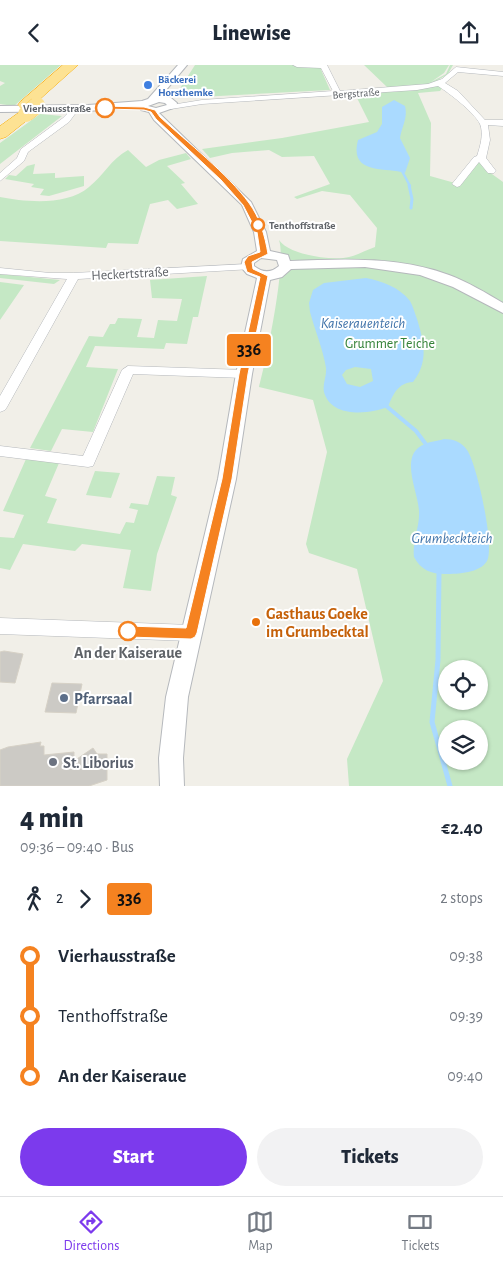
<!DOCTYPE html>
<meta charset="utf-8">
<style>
body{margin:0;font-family:"Alegreya Sans",sans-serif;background:#f2f2f3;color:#1f2937;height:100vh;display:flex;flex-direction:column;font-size:19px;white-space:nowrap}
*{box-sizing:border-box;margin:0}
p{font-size:16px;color:#747a83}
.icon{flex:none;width:28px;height:28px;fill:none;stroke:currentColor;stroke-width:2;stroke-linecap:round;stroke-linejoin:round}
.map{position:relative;height:721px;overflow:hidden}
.drawer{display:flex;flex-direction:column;background:#fff;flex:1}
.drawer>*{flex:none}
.badge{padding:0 10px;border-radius:4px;font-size:18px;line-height:32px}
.fabs{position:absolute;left:438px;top:595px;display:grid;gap:10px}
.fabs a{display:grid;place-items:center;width:50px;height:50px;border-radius:50%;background:#fff;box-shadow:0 1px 4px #0004;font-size:25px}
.map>.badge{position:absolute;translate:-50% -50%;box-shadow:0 0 0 2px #fff}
.legs{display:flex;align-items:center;gap:8px;height:55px;padding:0 20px;font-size:16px}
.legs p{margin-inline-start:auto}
.headline{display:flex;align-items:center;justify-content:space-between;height:85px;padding:0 20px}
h1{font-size:28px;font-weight:800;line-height:38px}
.action{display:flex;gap:10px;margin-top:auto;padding:10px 20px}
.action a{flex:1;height:58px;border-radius:30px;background:#7c3aed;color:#fff;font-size:20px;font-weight:800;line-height:58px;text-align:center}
.action a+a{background:#f2f2f3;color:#1f2937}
ul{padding:0 20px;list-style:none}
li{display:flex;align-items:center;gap:18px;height:60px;font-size:19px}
li i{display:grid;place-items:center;width:8px;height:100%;margin:0 6px;background:currentColor}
li i::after{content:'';width:12px;height:12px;margin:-6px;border:4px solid;border-radius:50%;background:#fff}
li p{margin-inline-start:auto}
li:first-child i{background:linear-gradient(#0000 50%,currentColor 0)}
li:last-child i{background:linear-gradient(currentColor 50%,#0000 0)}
header{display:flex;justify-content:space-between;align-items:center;height:65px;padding:0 20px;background:#fff;font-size:22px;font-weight:800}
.dock{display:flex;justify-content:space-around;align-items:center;height:70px;border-top:1px solid #e0e1e3;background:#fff;font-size:14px;color:#747a83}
.dock a{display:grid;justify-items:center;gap:2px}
.dock .on{color:#7c3aed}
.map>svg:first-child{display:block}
.green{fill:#c5e8c5;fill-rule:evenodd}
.water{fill:#aadaff;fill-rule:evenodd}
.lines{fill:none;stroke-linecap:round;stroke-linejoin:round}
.stream-far3{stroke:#aadaff;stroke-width:2.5}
.stream-far2{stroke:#aadaff;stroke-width:3}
.stream-far1{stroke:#aadaff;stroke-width:4}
.stream{stroke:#aadaff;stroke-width:5}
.building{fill:#cccac5;stroke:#d6d1c6}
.minor-casing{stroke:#b5b8bc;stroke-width:1}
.tertiary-casing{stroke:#b5b8bc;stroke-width:2}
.motorway-casing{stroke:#f9ab00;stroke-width:1}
.minor{fill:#fff;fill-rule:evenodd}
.tertiary{fill:#fff;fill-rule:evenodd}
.motorway{fill:#fde293;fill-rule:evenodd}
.motorway-bridge-casing{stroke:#f9ab00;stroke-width:16;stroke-linecap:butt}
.motorway-bridge{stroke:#fde293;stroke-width:16}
.line-1{fill:#f58220;stroke:#fff}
.shop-dot{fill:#3f7fe0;stroke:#fff;stroke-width:2}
.stop-1-dot{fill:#fff;stroke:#f58220;stroke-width:2.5}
.food-dot{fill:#e8710a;stroke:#fff;stroke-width:2}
.service-dot{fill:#5c6f8a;stroke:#fff;stroke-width:2}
.worship-dot{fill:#6b7280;stroke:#fff;stroke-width:2}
.labels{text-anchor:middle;stroke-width:4;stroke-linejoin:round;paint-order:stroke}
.far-shop-label{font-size:11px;font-weight:bold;fill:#366cbe;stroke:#fff;text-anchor:start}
.far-street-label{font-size:11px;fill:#5f6368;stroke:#fff}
.far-stop-label{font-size:11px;font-weight:bold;fill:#5f6368;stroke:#fff;text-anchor:end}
.street-label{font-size:14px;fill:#5f6368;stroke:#fff}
.park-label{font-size:14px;fill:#348238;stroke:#fff}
.water-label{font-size:15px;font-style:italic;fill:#4174aa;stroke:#fff}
.near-food-label{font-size:16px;font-weight:bold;fill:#c56008;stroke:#fff;text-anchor:start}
.near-stop-label{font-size:16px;font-weight:bold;fill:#5f6368;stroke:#fff}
.near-service-label{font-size:16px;font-weight:bold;fill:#4e5e75;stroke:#fff;text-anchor:start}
.near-worship-label{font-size:16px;font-weight:bold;fill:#5b616d;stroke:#fff;text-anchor:start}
</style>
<header><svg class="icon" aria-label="back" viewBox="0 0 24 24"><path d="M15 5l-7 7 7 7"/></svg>Linewise<svg class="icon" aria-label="share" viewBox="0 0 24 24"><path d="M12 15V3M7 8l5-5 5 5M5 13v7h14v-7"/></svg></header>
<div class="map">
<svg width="503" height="721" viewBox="0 0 503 721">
<rect width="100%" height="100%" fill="#f1efe8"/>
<path class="green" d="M 0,0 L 61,0 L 14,41 L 0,39 L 0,21 L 5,18 L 0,16 Z
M 195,0 L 319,0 L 330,25 L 182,33 L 177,28 Z
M 364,0 L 449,0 L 444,8 L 431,17 L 446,9 L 450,0 L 453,0 L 448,9 L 433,18 L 443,22 L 440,26 L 418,28 L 431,58 L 430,111 L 455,118 L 479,96 L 485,104 L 503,117 L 503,721 L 349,721 L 347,694 L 383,616 L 357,504 L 309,488 L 306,479 L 327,387 L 313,335 L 259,322 C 266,296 287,198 279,175 C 289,190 332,196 349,192 C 358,190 366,185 375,182 L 377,163 L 350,130 L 322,126 L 297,134 L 294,132 L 330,119 L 314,91 L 282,92 L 269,85 L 232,88 L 210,93 L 202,84 L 282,73 L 369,57 L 355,29 L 382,28 L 387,22 ZM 446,604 L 479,604 L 479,636 L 446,636 ZM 446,664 L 479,664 L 479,696 L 446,696 Z
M 40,49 L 62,51 L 0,99 L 0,78 Z
M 128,85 L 146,102 L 159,95 L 186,88 L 191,94 L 167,101 L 185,118 L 181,119 L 198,139 L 177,144 L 168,135 L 150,139 L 138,179 L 108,178 L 106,183 L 0,176 L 0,132 C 26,137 67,141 89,122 C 104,110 111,94 128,85 Z
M 35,99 L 33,109 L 55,108 L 55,113 L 84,111 L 84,121 L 49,131 L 40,130 L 44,124 L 31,122 L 34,119 L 5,114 L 9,110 L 16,111 L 27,101 Z
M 0,209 L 60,215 L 54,219 L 0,213 Z
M 207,211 L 198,252 L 193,252 L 187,279 L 166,278 L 164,284 L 95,281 L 86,302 L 118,304 L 93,367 L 62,364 L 51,386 L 30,383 L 89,271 L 103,272 L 110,259 L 115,259 L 118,253 L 142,254 L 137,272 L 154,273 L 158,255 L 177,256 L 182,234 L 152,233 L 150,215 Z
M 0,217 L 24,220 L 0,255 Z
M 26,394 L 59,398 L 45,431 L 57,434 L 47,458 L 120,469 L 126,457 L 134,458 L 138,445 L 129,443 L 131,438 L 148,440 L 157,411 L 175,412 L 171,430 L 177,432 L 157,489 L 151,526 L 123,523 L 131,485 L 82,479 L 75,486 L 23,479 L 10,505 L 0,503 L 0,472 L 14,473 L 24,450 L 3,446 Z
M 95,406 L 120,408 L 111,433 L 86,430 Z"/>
<path class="water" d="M 394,35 L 405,41 C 408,53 402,61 400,73 L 410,93 L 405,108 C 384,102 349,110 358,75 L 377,67 L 382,59 L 382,42 Z
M 366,213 C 382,216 399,222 410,236 C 413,241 415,249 417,254 C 424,277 429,296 413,317 C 398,318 393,329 388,342 C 370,349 334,353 325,330 C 321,321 327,312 326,303 C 323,284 315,266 310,247 L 309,238 L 313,225 L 324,218 ZM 355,302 L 371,304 L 373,316 L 360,322 L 347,319 L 342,310 L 346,305 Z
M 444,374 C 453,374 462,377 467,385 C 477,399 495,482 487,496 C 480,508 458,509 445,509 C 431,509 421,505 414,492 C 412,477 420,461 419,446 C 418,426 398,389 425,379 C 431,376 438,376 444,374 Z"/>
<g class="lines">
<path class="stream-far3" d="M 402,106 L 410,121"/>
<path class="stream-far2" d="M 409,120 L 412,134 L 411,143"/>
<path class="stream-far1" d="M 385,340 L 416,366 L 428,382"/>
<path class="stream" d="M 439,506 L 438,595 L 432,657 L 450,721"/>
</g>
<path class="building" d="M 4,586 L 23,589 L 15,618 L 0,617 L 0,587 Z
M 52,618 L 82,619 L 76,648 L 45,647 Z
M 41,677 L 40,681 L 44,681 L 44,690 L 74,687 L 74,696 L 93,683 L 97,689 L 107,689 L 107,715 L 89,721 L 0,721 L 0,685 L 8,682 Z"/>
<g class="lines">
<defs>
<path id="minor" d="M 293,0 L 327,0 L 340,26 L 428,19 L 442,14 L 456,2 L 503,7 L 503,11 L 458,7 L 445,18 L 458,26 L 485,55 L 503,55 L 503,61 L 488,60 L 490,75 L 486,93 L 496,106 L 494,108 L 488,108 L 479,97 L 460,121 L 457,122 L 452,119 L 474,92 L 477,91 C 480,82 484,69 480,59 C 474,47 449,28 438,21 L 417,25 L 202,39 L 171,44 L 167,42 L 171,40 L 202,35 L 333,26 L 321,3 L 297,2 Z
M 67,42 L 73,42 L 75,49 L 69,57 L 28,87 L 24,96 L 0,116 L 0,108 L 17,93 L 21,84 L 63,53 L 67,49 Z
M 248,199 L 254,202 L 252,204 L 78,214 L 7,342 L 5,345 L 0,347 L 0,331 L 67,214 L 0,209 L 0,203 L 50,208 L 73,208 Z
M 128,301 L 244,305 L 250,309 L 244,313 L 133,309 L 93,401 L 88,402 L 0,391 L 0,381 L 83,391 L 122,305 Z
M 0,553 L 191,560 L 197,563 L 200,568 L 197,573 L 191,576 L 0,569 Z"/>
<path id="tertiary" d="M 178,0 L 187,0 L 161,31 L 171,33 L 177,38 L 176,42 L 159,48 L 251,137 L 266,167 L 270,186 L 288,190 L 290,196 C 344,194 398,191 449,210 C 468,217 486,228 503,238 L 503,248 L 453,222 L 420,210 L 365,202 L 291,204 L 282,212 L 270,215 L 252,309 L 236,414 L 188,632 L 183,693 L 184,721 L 160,721 L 159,693 L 166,632 L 218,414 L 236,309 L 257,213 L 247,209 L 241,202 L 243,194 L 257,186 L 254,167 L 242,140 L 154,55 L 149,47 L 141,45 L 139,42 L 88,46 L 0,47 L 0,41 L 88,40 L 142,36 L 148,34 ZM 159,37 L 165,38 L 167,40 L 156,43 L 148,41 ZM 261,193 L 277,195 L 279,201 C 271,208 263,208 254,201 L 254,198 Z"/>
<path id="motorway" d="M 63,0 L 78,0 L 30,43 L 20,43 L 18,40 L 20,37 Z
M 26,44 L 31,46 L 34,49 L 31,52 L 6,72 L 0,74 L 0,61 L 21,46 Z"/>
</defs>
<use href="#minor" class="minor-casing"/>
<use href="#tertiary" class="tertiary-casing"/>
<use href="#motorway" class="motorway-casing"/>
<use href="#minor" class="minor"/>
<use href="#tertiary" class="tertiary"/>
<use href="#motorway" class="motorway"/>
<defs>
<path id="motorway-bridge" d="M 26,49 L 37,40"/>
</defs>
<use href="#motorway-bridge" class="motorway-bridge-casing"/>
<use href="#motorway-bridge" class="motorway-bridge"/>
</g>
<path class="line-1" d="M 103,41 L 144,42 L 155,45 L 160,52 C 187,77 228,109 249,138 C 260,153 265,171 268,189 L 252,197 L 253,204 L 268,211 L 248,309 L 232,414 L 197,568 L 195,572 L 191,574 L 128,572 L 124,570 L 122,566 L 124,562 L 128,561 L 186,563 L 222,414 L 239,309 L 260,212 L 247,207 L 244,197 L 248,191 L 260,187 L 257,167 L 243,140 L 221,115 L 156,54 L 151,47 L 144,45 L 105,44 Z"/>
<circle class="shop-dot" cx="148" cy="20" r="5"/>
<g class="stop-1-dot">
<circle cx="105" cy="43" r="9"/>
<circle cx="258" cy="160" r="6"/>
<circle cx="128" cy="566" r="9"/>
</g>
<circle class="food-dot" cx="256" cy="557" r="5"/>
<circle class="service-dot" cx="64" cy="633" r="5"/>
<circle class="worship-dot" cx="53" cy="697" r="5"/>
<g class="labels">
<g class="far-shop-label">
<text x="158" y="18">Bäckerei<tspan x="158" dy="13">Horsthemke</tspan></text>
</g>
<g class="far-street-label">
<text transform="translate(356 28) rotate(-4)" y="4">Bergstraße</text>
</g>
<g class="far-stop-label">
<text x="91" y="47">Vierhausstraße</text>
<text x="269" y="164" text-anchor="start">Tenthoffstraße</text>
</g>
<g class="street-label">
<text transform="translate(130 208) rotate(-3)" y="5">Heckertstraße</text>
</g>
<g class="park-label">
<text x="390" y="283">Grummer Teiche</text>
</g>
<g class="water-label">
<text x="363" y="263">Kaiserauenteich</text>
<text x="452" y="478">Grumbeckteich</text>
</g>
<g class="near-food-label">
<text x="266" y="554">Gasthaus Goeke<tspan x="266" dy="18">im Grumbecktal</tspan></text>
</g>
<g class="near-stop-label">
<text x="128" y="593">An der Kaiseraue</text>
</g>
<g class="near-service-label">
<text x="74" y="639">Pfarrsaal</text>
</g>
<g class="near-worship-label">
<text x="63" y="703">St. Liborius</text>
</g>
</g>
</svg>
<div class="fabs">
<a><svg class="icon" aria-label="locate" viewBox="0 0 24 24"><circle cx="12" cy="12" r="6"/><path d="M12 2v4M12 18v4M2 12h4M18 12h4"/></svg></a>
<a><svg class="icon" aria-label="layers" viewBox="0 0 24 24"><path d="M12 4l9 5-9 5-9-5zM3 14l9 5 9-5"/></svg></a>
</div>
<b class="badge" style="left:249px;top:285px;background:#f58220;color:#111">336</b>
</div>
<section class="drawer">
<div class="headline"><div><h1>4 min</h1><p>09:36 – 09:40 · Bus</p></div><b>€2.40</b></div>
<div class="legs"><svg class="icon" aria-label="walk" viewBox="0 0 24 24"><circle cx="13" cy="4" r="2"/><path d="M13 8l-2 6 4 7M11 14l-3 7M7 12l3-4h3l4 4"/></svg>2<svg class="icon" aria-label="forward" viewBox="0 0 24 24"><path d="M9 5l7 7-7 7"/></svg><b class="badge" style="background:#f58220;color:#111">336</b><p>2 stops</p></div>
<ul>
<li><i style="color:#f58220"></i><b>Vierhausstraße</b><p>09:38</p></li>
<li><i style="color:#f58220"></i><span>Tenthoffstraße</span><p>09:39</p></li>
<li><i style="color:#f58220"></i><b>An der Kaiseraue</b><p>09:40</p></li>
</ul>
<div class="action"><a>Start</a><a>Tickets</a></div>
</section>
<nav class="dock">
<a class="on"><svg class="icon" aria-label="directions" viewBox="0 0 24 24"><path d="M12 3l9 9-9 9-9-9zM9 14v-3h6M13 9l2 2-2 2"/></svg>Directions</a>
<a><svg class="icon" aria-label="map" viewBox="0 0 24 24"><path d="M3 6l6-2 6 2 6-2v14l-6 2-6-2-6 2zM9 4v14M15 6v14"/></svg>Map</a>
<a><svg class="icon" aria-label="tickets" viewBox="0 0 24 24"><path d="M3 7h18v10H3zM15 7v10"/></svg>Tickets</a>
</nav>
